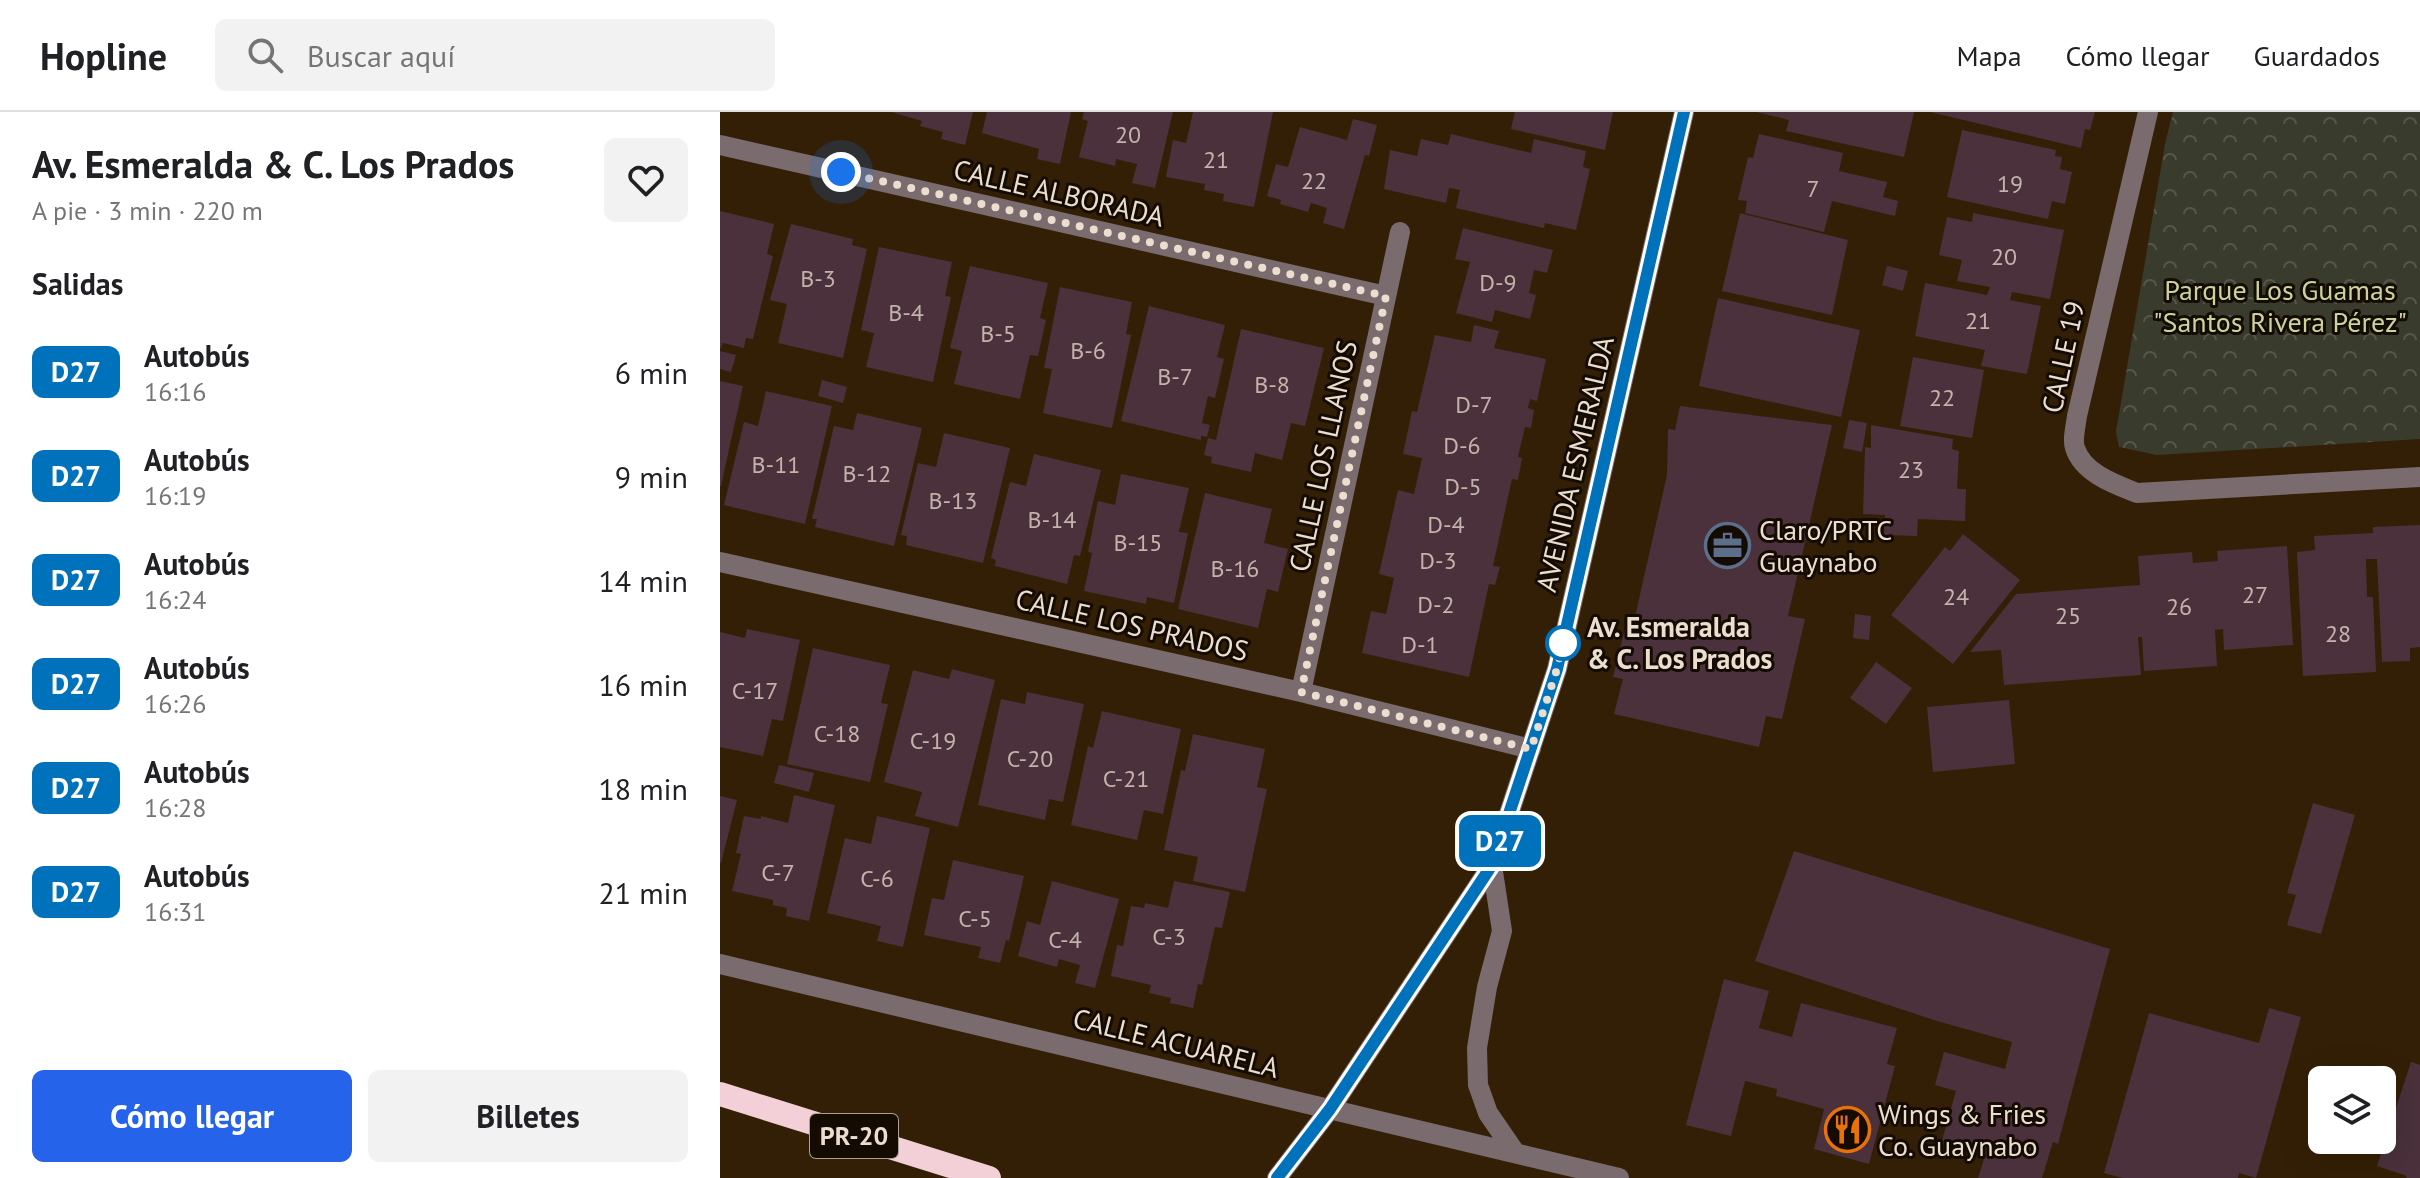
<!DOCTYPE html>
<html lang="es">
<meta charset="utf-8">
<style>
body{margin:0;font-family:"PT Sans",sans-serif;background:#f2f2f2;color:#202124;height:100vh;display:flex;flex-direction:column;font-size:30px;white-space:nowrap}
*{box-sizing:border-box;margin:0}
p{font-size:26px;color:#757577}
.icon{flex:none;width:44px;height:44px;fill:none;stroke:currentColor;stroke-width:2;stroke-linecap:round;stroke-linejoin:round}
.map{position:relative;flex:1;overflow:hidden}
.sheet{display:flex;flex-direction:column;background:#fff;width:720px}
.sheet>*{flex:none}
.badge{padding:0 16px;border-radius:12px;font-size:28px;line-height:52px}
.fabs{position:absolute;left:1588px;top:954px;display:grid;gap:16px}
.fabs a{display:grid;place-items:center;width:88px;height:88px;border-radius:12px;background:#fff;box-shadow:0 8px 32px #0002;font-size:40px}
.you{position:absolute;width:40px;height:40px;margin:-20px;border:6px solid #fff;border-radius:50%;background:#1a73e8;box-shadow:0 0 0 12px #1a73e833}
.map>.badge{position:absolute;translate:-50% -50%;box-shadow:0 0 0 4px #fff}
h2{padding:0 32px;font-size:30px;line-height:72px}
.round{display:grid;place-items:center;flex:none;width:84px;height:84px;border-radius:12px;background:#f2f2f2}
.head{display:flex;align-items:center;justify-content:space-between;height:136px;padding:0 32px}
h1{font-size:38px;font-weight:700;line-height:60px}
.action{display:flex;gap:16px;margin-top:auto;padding:16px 32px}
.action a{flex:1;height:92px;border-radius:12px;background:#2563eb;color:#fff;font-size:32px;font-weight:700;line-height:92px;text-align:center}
.action a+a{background:#f2f2f2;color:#202124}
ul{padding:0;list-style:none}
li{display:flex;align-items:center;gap:24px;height:104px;padding:0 32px}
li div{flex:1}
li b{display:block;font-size:30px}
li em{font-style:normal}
li .badge{min-width:88px;font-weight:700;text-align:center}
header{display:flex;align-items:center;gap:48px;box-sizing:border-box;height:112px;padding:0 40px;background:#fff;border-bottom:2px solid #e0e0e0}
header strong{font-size:38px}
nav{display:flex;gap:44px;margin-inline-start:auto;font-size:28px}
.search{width:560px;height:72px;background:#f2f2f2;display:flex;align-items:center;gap:20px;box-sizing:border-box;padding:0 28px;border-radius:12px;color:#757577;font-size:30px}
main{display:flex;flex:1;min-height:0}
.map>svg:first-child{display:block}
.park{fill:url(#park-crowns)}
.building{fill:#4a313c}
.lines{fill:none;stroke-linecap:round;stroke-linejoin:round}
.minor{stroke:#796b6e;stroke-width:20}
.highway{stroke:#f3d0d7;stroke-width:24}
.line-casing{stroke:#fff;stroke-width:18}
.line{stroke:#0072bc;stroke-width:12}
.walk{stroke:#ebdecf;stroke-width:8;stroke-dasharray:0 14.4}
.stop-dot{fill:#fff;stroke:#0072bc;stroke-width:4}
.labels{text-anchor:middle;stroke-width:6;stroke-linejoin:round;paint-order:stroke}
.number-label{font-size:24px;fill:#c3b3aa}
.shield{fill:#140b03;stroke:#aa9f92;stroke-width:2}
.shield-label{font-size:26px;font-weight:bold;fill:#ebdecf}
.street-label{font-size:28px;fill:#ebdecf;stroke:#140b03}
.park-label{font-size:28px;fill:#cad39e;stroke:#140b03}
.poi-label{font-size:28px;fill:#ebdecf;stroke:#140b03;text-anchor:start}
.stop-label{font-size:28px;font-weight:bold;fill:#ebdecf;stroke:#140b03;text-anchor:start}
</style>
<header>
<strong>Hopline</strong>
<div class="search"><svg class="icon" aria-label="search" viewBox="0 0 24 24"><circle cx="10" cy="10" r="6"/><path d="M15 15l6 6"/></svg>Buscar aquí</div>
<nav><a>Mapa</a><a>Cómo llegar</a><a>Guardados</a></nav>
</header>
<main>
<section class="sheet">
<div class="head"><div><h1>Av. Esmeralda &amp; C. Los Prados</h1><p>A pie · 3 min · 220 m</p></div><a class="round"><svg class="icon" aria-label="heart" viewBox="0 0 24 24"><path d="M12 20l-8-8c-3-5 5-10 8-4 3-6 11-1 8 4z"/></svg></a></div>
<h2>Salidas</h2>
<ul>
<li><span class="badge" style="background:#0072bc;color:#fff">D27</span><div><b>Autobús</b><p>16:16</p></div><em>6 min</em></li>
<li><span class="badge" style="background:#0072bc;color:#fff">D27</span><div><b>Autobús</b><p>16:19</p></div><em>9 min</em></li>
<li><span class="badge" style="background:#0072bc;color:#fff">D27</span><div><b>Autobús</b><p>16:24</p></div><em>14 min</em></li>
<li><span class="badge" style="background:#0072bc;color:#fff">D27</span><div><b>Autobús</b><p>16:26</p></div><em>16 min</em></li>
<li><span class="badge" style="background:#0072bc;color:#fff">D27</span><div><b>Autobús</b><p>16:28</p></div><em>18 min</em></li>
<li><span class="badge" style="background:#0072bc;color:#fff">D27</span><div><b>Autobús</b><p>16:31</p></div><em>21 min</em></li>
</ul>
<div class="action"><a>Cómo llegar</a><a>Billetes</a></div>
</section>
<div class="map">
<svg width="1700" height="1066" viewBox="0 0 1700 1066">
<defs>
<pattern id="park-crowns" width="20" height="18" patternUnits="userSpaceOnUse" patternTransform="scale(2)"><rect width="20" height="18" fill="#393b2c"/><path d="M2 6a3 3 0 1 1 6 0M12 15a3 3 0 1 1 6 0" fill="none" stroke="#56574a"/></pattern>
</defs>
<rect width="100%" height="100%" fill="#331f05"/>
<path class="park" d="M 1453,0 L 1700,0 L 1700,327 L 1437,343 L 1399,335 L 1396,320 L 1445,32 Z"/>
<path class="building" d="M 171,0 L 253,0 L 245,33 L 221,27 L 223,20 L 200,14 L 202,9 Z
M 267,0 L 351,0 L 340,52 L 317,47 L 319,37 L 262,21 Z
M 364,0 L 453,0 L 435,76 L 412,71 L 417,52 L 396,47 L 395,54 L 359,45 L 368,9 L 362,7 Z
M 473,0 L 553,0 L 534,95 L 503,89 L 504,82 L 484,78 L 485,72 L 446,65 L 453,28 L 466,31 Z
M 795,0 L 893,0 L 885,38 L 791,17 Z
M 1036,0 L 1194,0 L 1184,45 L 1066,19 L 1069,8 Z
M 1210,0 L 1375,0 L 1370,18 L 1365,17 L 1361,36 Z
M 633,7 L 657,13 L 649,44 L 645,43 L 624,117 L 603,111 L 607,96 L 591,91 L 588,100 L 560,92 L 561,88 L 547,84 L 556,52 L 568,55 L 580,15 L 627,28 Z
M 1242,18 L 1336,38 L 1335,44 L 1342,45 L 1340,57 L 1352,60 L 1345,92 L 1332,89 L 1328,107 L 1227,85 Z
M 731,22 L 811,41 L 814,27 L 866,39 L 863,55 L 870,57 L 856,118 L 825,111 L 824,116 L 736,96 L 740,78 L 729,76 L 726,91 L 664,77 L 670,38 L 697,44 L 701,27 L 728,33 Z
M 1039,22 L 1123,41 L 1119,59 L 1167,70 L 1163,85 L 1178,89 L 1175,104 L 1112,89 L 1104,120 L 1025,101 L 1027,89 L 1018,88 L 1028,45 L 1033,46 Z
M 0,99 L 54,112 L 47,142 L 53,144 L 33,227 L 26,226 L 24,236 L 3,231 L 0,237 Z
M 1020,101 L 1128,128 L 1112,203 L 1002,179 Z
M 1253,101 L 1344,118 L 1330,187 L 1292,180 L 1290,188 L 1321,194 L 1307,262 L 1261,254 L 1265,238 L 1195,224 L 1205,171 L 1267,183 L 1270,175 L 1237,169 L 1242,148 L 1219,143 L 1227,105 L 1252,110 Z
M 71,112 L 133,127 L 132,133 L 147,137 L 123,246 L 58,231 L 67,192 L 50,188 Z
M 743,116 L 833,138 L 827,161 L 814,158 L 809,181 L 816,183 L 810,207 L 775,198 L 772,210 L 736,201 L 750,150 L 735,147 Z
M 159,135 L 232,150 L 225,184 L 231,185 L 213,270 L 146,255 L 154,221 L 141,218 Z
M 250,154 L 328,171 L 320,206 L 326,208 L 318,244 L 310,243 L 300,287 L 234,272 L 242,239 L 230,236 Z
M 1167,154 L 1188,159 L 1183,179 L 1162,173 Z
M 340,175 L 412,190 L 406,222 L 411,223 L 392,316 L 323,301 L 332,257 L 324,256 Z
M 998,186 L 1140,218 L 1121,305 L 979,274 Z
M 429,194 L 505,213 L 497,245 L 504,247 L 495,286 L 488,284 L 482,311 L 490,313 L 487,325 L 481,324 L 481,328 L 401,309 Z
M 754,213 L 779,219 L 774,236 L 826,247 L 817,289 L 810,287 L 808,296 L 814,298 L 811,316 L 805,315 L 798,345 L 802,346 L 798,368 L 792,367 L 773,454 L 780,455 L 775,473 L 769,472 L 749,565 L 642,541 L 651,499 L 666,502 L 674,466 L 659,462 L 678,378 L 694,382 L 702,346 L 683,342 L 692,299 L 697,300 L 715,223 L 751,230 Z
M 521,217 L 604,236 L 585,314 L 571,311 L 562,348 L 535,341 L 531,360 L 491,351 L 492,345 L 484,343 L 488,326 L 496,328 Z
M 0,239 L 16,243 L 11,260 L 0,257 Z
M 1193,245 L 1264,258 L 1252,326 L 1180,314 Z
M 102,268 L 127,275 L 123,291 L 98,284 Z
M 0,269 L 23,274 L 1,374 L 0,374 Z
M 46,279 L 112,294 L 85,412 L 4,393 L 24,310 L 38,314 Z
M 960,294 L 1112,313 L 1068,504 L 1085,507 L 1062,607 L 1046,604 L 1039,635 L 894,602 L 903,567 L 893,565 L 905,517 L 912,518 L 947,363 L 948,317 L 955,318 Z
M 137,301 L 202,316 L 174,434 L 95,415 L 97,407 L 92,407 L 114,314 L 133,318 Z
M 1129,308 L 1147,311 L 1142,340 L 1123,336 Z
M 1151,313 L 1233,327 L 1232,337 L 1239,339 L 1237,377 L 1246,377 L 1245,409 L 1198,407 L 1197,424 L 1164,423 L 1165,403 L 1143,402 L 1145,335 L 1151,336 Z
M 224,321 L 290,336 L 263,451 L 186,433 L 187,424 L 181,423 L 198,351 L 216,355 Z
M 314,342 L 381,358 L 360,444 L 354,443 L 347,472 L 275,454 L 276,448 L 271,446 L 290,370 L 306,374 Z
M 401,362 L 469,376 L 459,420 L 468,421 L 454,491 L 427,485 L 426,492 L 364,479 L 372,441 L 368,440 L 378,389 L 395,393 Z
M 485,381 L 552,397 L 544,431 L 568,437 L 558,480 L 547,477 L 538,516 L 458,497 Z
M 1700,413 L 1700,535 L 1690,536 L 1690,549 L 1662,550 L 1657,447 L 1646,447 L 1647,485 L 1653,485 L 1656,560 L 1583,564 L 1577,440 L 1595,438 L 1594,424 L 1653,421 L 1653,415 Z
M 1243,422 L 1300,468 L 1233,552 L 1171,503 L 1225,435 L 1230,439 Z
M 1567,434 L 1573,533 L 1504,538 L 1503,517 L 1495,518 L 1497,554 L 1424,559 L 1422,525 L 1418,525 L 1421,563 L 1284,573 L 1281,538 L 1250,540 L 1296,482 L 1420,473 L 1418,444 L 1472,440 L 1473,451 L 1498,449 L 1497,439 Z
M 1135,502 L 1151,504 L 1149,528 L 1133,526 Z
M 27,517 L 80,528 L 63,609 L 52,607 L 43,644 L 0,635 L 0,520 L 25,526 Z
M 93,536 L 170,553 L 161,591 L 168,592 L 150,670 L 67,652 Z
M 1156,550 L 1192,576 L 1166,612 L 1130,586 Z
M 232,557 L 275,568 L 238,715 L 195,704 L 202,680 L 164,670 L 193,558 L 229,567 Z
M 307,580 L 364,592 L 343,690 L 329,687 L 325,708 L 258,693 L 281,587 L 305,592 Z
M 1289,588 L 1295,652 L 1213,660 L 1207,595 Z
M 382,599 L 461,617 L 443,702 L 424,698 L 417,728 L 351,713 L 368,634 L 373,636 Z
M 473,622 L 545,637 L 537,675 L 547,677 L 525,780 L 473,769 L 478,745 L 444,738 L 461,658 L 465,659 Z
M 59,653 L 94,661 L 89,680 L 54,671 Z
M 74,683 L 115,693 L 89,809 L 66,804 L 67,796 L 53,793 L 53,788 L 12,779 L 21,742 L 16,741 L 24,704 L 41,707 L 41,704 L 68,711 Z
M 0,684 L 17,688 L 1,751 L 0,751 Z
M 1593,691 L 1635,703 L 1601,822 L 1567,813 L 1576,783 L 1567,781 Z
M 157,704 L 210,716 L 183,835 L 157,829 L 161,814 L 107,801 L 125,726 L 151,732 Z
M 1074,739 L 1390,837 L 1338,1032 L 1333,1030 L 1322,1066 L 1258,1066 L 1265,1044 L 1221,1032 L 1236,979 L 1215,973 L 1224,940 L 1285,957 L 1292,930 L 1217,909 L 1035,849 Z
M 233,748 L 304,764 L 289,829 L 286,828 L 280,851 L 258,846 L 261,835 L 204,823 L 212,786 L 224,788 Z
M 332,769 L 399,787 L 375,876 L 355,871 L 360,853 L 339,847 L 337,855 L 298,844 L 307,809 L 320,813 Z
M 454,769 L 510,780 L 502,816 L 495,815 L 482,873 L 478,872 L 473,896 L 450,891 L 451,886 L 429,881 L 431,873 L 391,864 L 397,833 L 403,834 L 411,794 L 424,796 L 425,791 L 448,796 Z
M 1004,867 L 1049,879 L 1039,916 L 1072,925 L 1081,891 L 1177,916 L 1167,952 L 1175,954 L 1149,1052 L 1094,1037 L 1104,997 L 1056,984 L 1057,977 L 1025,969 L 1011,1024 L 966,1013 Z
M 1549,896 L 1581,905 L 1536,1066 L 1519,1061 L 1518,1066 L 1403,1066 L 1384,1061 L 1429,901 L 1539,931 Z
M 1691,950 L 1700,953 L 1700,1066 L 1686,1066 L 1687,1064 L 1657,1054 Z"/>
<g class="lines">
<path class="minor" d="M 1428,0 L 1357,304 C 1356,313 1352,328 1355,336 C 1363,361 1394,372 1417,381 L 1700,365
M 0,33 L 666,184
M 0,450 L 581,580 L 811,637
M 581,580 L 680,120
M 772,753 L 782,819 L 767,875 L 757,936 L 758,973 L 768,1001 L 794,1039
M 0,852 L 899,1066
M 557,1066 L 610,997 L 772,753 L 837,557 L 964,0"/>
<path class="highway" d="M 0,982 L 269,1066"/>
</g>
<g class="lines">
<defs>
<path id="line" d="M 557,1066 L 610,997 L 772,753 L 837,557 L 964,0"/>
</defs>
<use href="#line" class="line-casing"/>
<use href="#line" class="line"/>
<path class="walk" d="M 121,60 L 666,184 L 581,580 L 811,637 L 837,557 L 844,526 L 843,531"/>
</g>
<defs>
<symbol id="office-ring" viewBox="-11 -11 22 22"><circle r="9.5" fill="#140b03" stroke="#5c6f8a" stroke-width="1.5"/><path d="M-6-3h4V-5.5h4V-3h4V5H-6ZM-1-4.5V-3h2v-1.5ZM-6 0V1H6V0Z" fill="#5c6f8a"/></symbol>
<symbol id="restaurant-ring" viewBox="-11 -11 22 22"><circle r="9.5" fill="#140b03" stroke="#e8710a" stroke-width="1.5"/><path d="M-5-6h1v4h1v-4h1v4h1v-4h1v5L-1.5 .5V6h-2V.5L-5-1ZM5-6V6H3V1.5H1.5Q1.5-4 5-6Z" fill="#e8710a"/></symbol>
</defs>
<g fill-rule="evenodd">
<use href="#office-ring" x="982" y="408" width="51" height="51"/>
<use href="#restaurant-ring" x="1102" y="992" width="51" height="51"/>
</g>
<circle class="stop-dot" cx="843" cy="531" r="16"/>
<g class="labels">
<g class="number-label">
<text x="408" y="31">20</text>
<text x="496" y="56">21</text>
<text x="594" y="77">22</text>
<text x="1290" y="80">19</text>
<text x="1093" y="85">7</text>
<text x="1284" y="153">20</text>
<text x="98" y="175">B-3</text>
<text x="778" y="179">D-9</text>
<text x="186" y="209">B-4</text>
<text x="1258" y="217">21</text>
<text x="278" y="230">B-5</text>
<text x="368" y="247">B-6</text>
<text x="455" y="273">B-7</text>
<text x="552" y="281">B-8</text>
<text x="1222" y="294">22</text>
<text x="754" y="301">D-7</text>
<text x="742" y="342">D-6</text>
<text x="56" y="361">B-11</text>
<text x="1191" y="366">23</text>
<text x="147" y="370">B-12</text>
<text x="743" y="383">D-5</text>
<text x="233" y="397">B-13</text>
<text x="332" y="416">B-14</text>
<text x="726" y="421">D-4</text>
<text x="418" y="439">B-15</text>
<text x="718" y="457">D-3</text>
<text x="515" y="465">B-16</text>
<text x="1535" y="491">27</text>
<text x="1236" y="493">24</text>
<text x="716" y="501">D-2</text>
<text x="1459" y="503">26</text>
<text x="1348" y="512">25</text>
<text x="1618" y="530">28</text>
<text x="700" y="541">D-1</text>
<text x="35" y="587">C-17</text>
<text x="117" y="630">C-18</text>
<text x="213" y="637">C-19</text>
<text x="310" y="655">C-20</text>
<text x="406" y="675">C-21</text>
<text x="58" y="769">C-7</text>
<text x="157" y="775">C-6</text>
<text x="255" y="815">C-5</text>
<text x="449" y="833">C-3</text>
<text x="345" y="836">C-4</text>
</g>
<rect class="shield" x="90" y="1002" width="88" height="44" rx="6"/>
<g class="shield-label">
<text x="134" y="1033">PR-20</text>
</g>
<g class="street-label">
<text transform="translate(339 81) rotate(13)" y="10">CALLE ALBORADA</text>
<text transform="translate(1343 245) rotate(-78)" y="10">CALLE 19</text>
<text transform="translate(603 344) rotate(-78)" y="10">CALLE LOS LLANOS</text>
<text transform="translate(855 352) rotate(-77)" y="10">AVENIDA ESMERALDA</text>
<text transform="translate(412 513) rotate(13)" y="10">CALLE LOS PRADOS</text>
<text transform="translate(456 931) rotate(14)" y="10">CALLE ACUARELA</text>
</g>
<g class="park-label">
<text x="1560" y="188">Parque Los Guamas<tspan x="1560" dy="32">"Santos Rivera Pérez"</tspan></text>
</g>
<g class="poi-label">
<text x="1039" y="428">Claro/PRTC<tspan x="1039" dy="32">Guaynabo</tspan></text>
<text x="1158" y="1012">Wings &amp; Fries<tspan x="1158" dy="32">Co. Guaynabo</tspan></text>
</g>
<g class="stop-label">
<text x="867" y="525">Av. Esmeralda<tspan x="867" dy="32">&amp; C. Los Prados</tspan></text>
</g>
</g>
</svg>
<div class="fabs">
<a><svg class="icon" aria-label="layers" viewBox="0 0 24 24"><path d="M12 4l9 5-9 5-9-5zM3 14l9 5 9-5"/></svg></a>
</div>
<div class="you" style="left:121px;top:60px"></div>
<b class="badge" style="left:780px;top:729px;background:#0072bc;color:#fff">D27</b>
</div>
</main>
